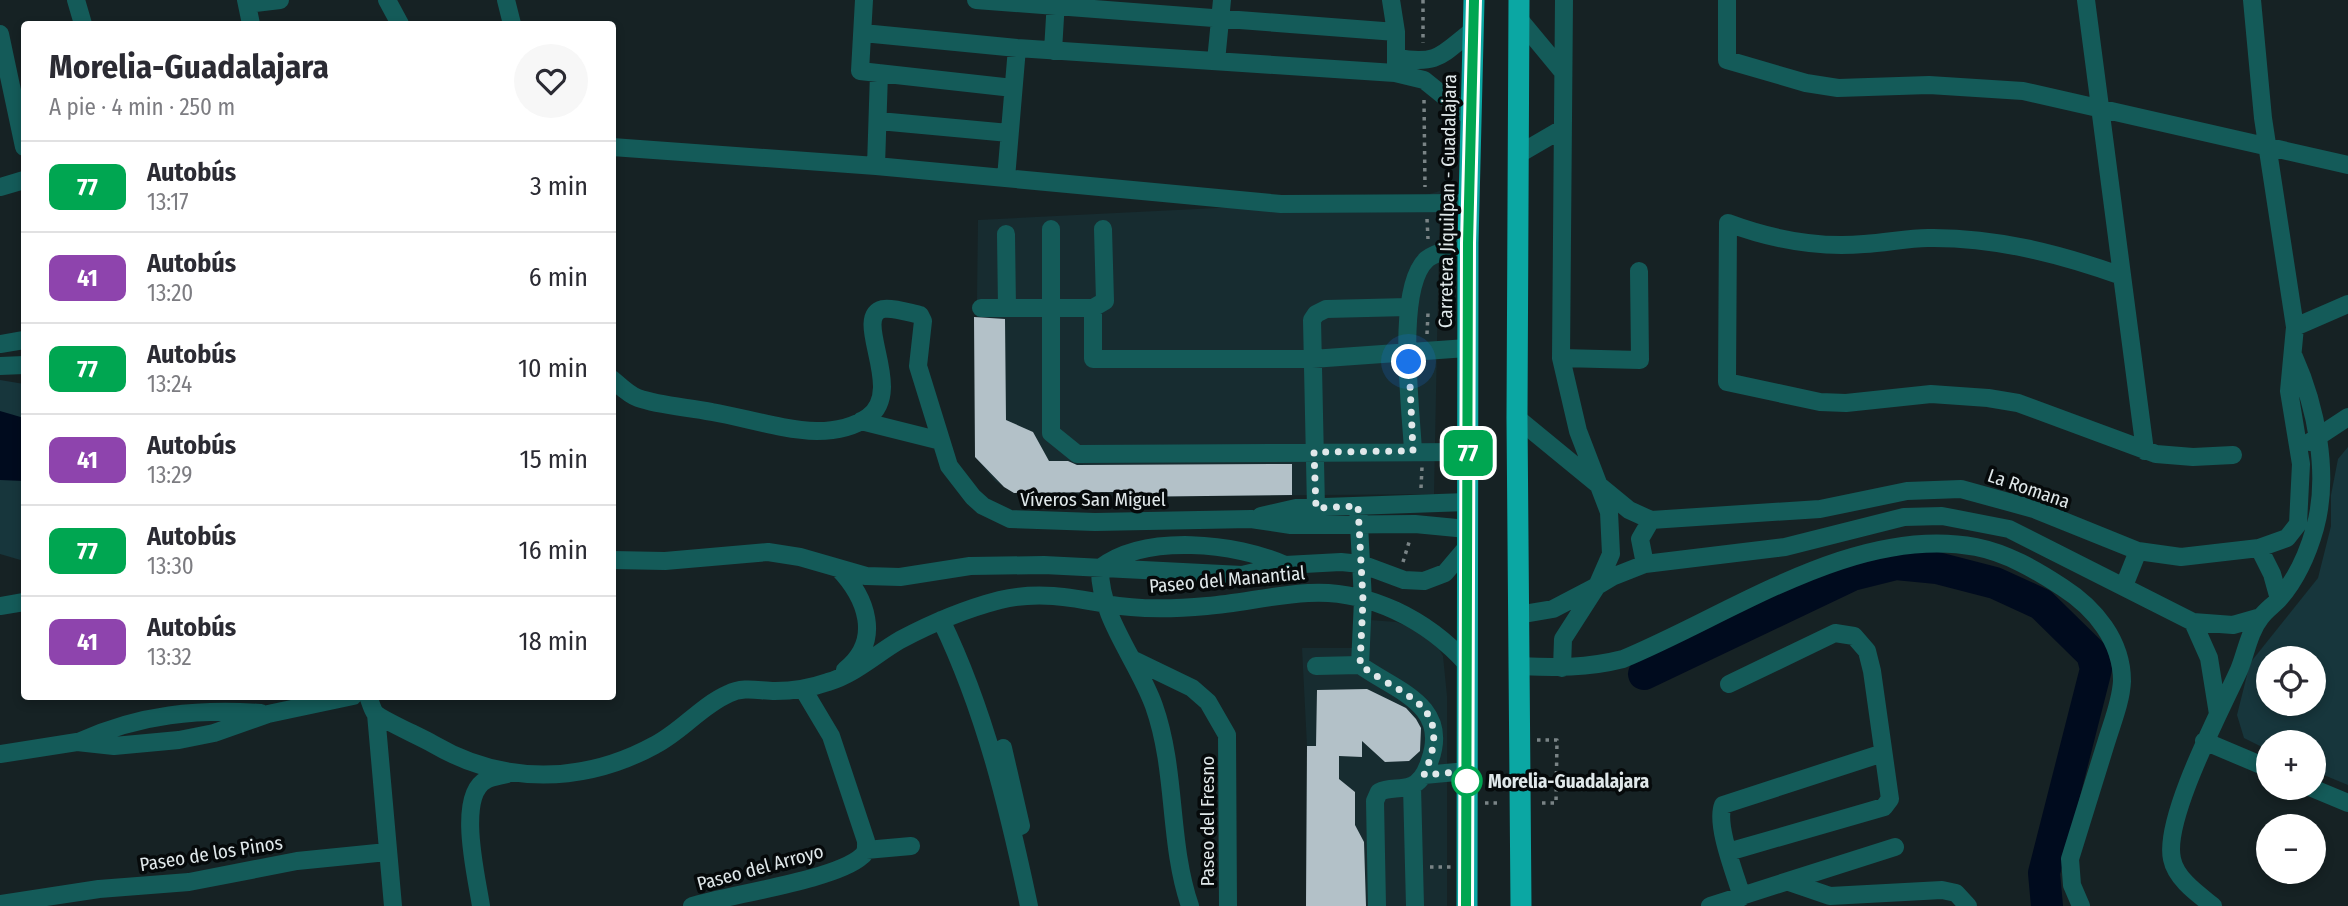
<!DOCTYPE html>
<html lang="es">
<meta charset="utf-8">
<style>
body{margin:0;font-family:"Fira Sans Condensed",sans-serif;background:#f7f7f7;color:#2b2b33;height:100vh;display:flex;flex-direction:column;font-size:26px;white-space:nowrap}
*{box-sizing:border-box;margin:0}
p{font-size:23px;color:#7c7c81}
.icon{flex:none;width:38px;height:38px;fill:none;stroke:currentColor;stroke-width:2;stroke-linecap:round;stroke-linejoin:round}
.map{position:relative;flex:1;overflow:hidden}
.panel{position:absolute;left:21px;top:21px;width:595px;height:679px;display:flex;flex-direction:column;background:#fff;border-radius:7px;box-shadow:0 4px 10px #0003}
.panel>*{flex:none}
.badge{padding:0 14px;border-radius:10px;font-size:24px;line-height:46px}
.controls{position:absolute;left:2256px;top:646px;display:grid;gap:14px}
.controls a{display:grid;place-items:center;width:70px;height:70px;border-radius:50%;background:#fff;box-shadow:0 4px 10px #0003;font-size:35px}
.you{position:absolute;width:35px;height:35px;margin:-18px;border:5px solid #fff;border-radius:50%;background:#1a73e8;box-shadow:0 0 0 10px #1a73e833}
.map>.badge{position:absolute;translate:-50% -50%;box-shadow:0 0 0 4px #fff}
.round{display:grid;place-items:center;flex:none;width:74px;height:74px;border-radius:37px;background:#f7f7f7}
.overview{display:flex;align-items:center;justify-content:space-between;height:119px;padding:0 28px}
h1{font-size:33px;font-weight:700;line-height:52px}
ul{padding:0;list-style:none}
li{display:flex;align-items:center;gap:21px;height:91px;padding:0 28px;border-top:2px solid #e1e1e2}
li div{flex:1}
li b{display:block;font-size:26px}
li em{font-style:normal}
li .badge{min-width:77px;font-weight:700;text-align:center}
.map>svg:first-child{display:block}
.built{fill:#172c30}
.green{fill:#17363c;fill-rule:evenodd}
.water{fill:#000b1e}
.lines{fill:none;stroke-linecap:round;stroke-linejoin:round}
.river{stroke:#000b1e;stroke-width:32}
.building{fill:#b3c1c8}
.path{stroke:#7a8486;stroke-width:3.5;stroke-dasharray:3.5 5;stroke-linecap:butt}
.minor{stroke:#145b59;stroke-width:18}
.highway{stroke:#0ba7a3;stroke-width:21}
.line-casing{stroke:#fff;stroke-width:16}
.line{stroke:#00a651;stroke-width:10}
.walk{stroke:#e0e8ea;stroke-width:7;stroke-dasharray:0 12.6}
.stop-dot{fill:#fff;stroke:#00a651;stroke-width:3.5}
.labels{text-anchor:middle;stroke-width:7;stroke-linejoin:round;paint-order:stroke}
.street-label{font-size:19px;fill:#e0e8ea;stroke:#060a0b}
.stop-label{font-size:19px;font-weight:bold;fill:#e0e8ea;stroke:#060a0b;text-anchor:start}
</style>
<div class="map">
<svg width="2348" height="906" viewBox="0 0 2348 906">
<rect width="100%" height="100%" fill="#162224"/>
<path class="built" d="M 1440,191 L 1434,494 L 1117,497 L 1116,492 L 1014,493 L 995,481 L 975,457 L 978,220 L 1415,198 Z
M 1357,619 L 1396,622 L 1423,632 L 1435,642 L 1443,656 L 1447,696 L 1447,906 L 1306,906 L 1307,746 L 1302,648 L 1355,648 Z"/>
<path class="green" d="M 0,380 L 24,384 L 24,561 L 0,554 Z
M 2348,447 L 2348,785 L 2314,771 L 2314,742 L 2268,742 L 2268,750 L 2244,738 L 2237,715 L 2250,663 L 2318,578 L 2331,526 L 2331,495 L 2338,459 ZM 2268,658 L 2314,658 L 2314,704 L 2268,704 Z"/>
<path class="water" d="M 0,411 L 24,418 L 24,481 L 0,480 Z"/>
<g class="lines">
<path class="river" d="M 1644,674 L 1852,575 L 1896,564 L 1937,568 L 1995,583 L 2041,604 L 2092,654 L 2096,669 L 2044,873 L 2047,906"/>
</g>
<path class="building" d="M 974,317 L 1005,319 L 1006,420 L 1033,432 L 1049,461 L 1068,461 L 1077,465 L 1292,464 L 1292,495 L 1117,497 L 1116,492 L 1014,493 L 1004,487 L 975,457 Z
M 1367,689 L 1406,708 L 1416,719 L 1421,728 L 1420,751 L 1409,761 L 1385,762 L 1362,741 L 1362,757 L 1339,756 L 1339,779 L 1355,792 L 1355,825 L 1364,842 L 1366,906 L 1306,906 L 1307,746 L 1316,746 L 1317,690 Z"/>
<g class="lines">
<path class="path" d="M 1423,0 L 1423,43
M 1424,100 L 1425,187
M 1427,219 L 1428,239
M 1427,334 L 1428,313
M 1421,488 L 1422,467
M 1403,562 L 1410,539
M 1537,740 L 1557,740 L 1556,803 L 1538,803
M 1485,803 L 1502,803
M 1430,867 L 1451,867"/>
<path class="minor" d="M 76,0 L 83,24
M 246,0 L 251,24
M 387,0 L 400,24
M 506,0 L 512,24
M 864,0 L 860,71 L 1013,88
M 976,0 L 1396,32
M 1391,0 L 1396,32 L 1396,69
M 1727,0 L 1727,60 L 1806,83 L 1838,88 L 1929,85 L 2023,91 L 2348,165
M 2086,0 L 2145,451
M 248,4 L 280,0
M 1519,19 L 1563,72
M 863,33 L 1017,48 L 1395,73 L 1424,80 L 1470,117
M 0,34 L 24,147
M 1053,51 L 1056,0
M 1397,58 C 1439,65 1441,55 1473,30
M 1216,61 L 1222,0
M 879,121 L 1009,133
M 612,147 L 876,166 L 1281,204 L 1469,203
M 1519,154 L 1562,129
M 876,166 L 879,73
M 1006,178 L 1017,48
M 0,187 L 24,180
M 1051,229 L 1051,433 L 1077,454 L 1468,452
M 1006,234 L 1007,308
M 2122,276 C 2060,254 1995,237 1928,238 C 1907,238 1886,243 1864,244 C 1818,248 1771,239 1728,223 L 1727,382 L 1820,402 L 1846,403 L 1931,394 L 1988,398 L 2018,403 L 2156,454 L 2193,457 L 2233,455
M 981,308 L 1093,308 L 1093,359 L 1312,359 L 1467,348
M 1093,308 L 1105,301 L 1103,229
M 2295,327 L 2348,304
M 0,344 L 24,340
M 1561,358 L 1640,360 L 1639,271
M 0,366 L 24,365
M 612,379 C 619,385 629,395 638,398 C 661,406 688,407 712,412 C 746,418 783,430 817,431 C 834,431 854,427 868,417 C 906,390 851,317 883,309 C 893,307 910,313 920,315 L 923,321 L 918,366 L 949,466 L 973,497 L 983,506 L 1010,519 L 1095,522 L 1251,519 L 1291,525 L 1415,524 L 1467,529
M 1517,418 L 1629,510 L 1651,520 L 1820,509 L 1907,491 L 1961,489 L 2034,509 L 2138,551 L 2181,557 L 2259,548 L 2287,538 L 2298,524 L 2301,464 L 2289,391 L 2295,327 L 2263,118 L 2252,0
M 861,421 L 941,441
M 2310,442 L 2348,417
M 1413,451 C 1411,408 1395,288 1427,259 C 1437,251 1456,248 1468,243
M 1358,506 L 1363,600 L 1360,665 C 1394,690 1450,704 1430,760 C 1427,770 1421,782 1411,786 C 1400,790 1389,787 1379,792 L 1375,801 L 1377,906
M 1316,508 L 1312,320 L 1316,314 L 1326,309 L 1408,307
M 1261,516 L 1296,508 L 1467,502
M 2259,548 L 2272,574 L 2279,599
M 612,560 L 665,561 L 768,552 L 800,557 L 866,576 L 900,577 L 970,566 L 1044,565 L 1242,575 L 1285,565 L 1341,562 L 1361,564 L 1404,580 L 1424,581 L 1445,573 L 1467,547
M 1645,564 L 1640,539 L 1651,520
M 838,568 C 866,597 883,640 845,670
M 2124,586 L 2138,551
M 0,606 L 24,602
M 1518,615 L 1553,609 L 1597,586 L 1611,554 L 1609,512 L 1578,431 L 1561,358 L 1564,0
M 941,620 C 985,711 1008,807 1029,906
M 2193,622 L 2209,658 L 2218,714
M 1134,660 L 1192,688 L 1208,702 L 1227,735 L 1228,906
M 1316,666 L 1360,665
M 1518,666 C 1554,668 1588,668 1623,659 C 1730,615 1856,524 1976,547 C 2007,553 2036,570 2062,587 C 2095,608 2122,641 2122,681 C 2121,702 2112,723 2106,743 C 2094,781 2082,820 2070,859 L 2072,885 L 2081,906
M 1562,668 L 1563,639 L 1597,586 L 1612,577 L 1645,564 L 1785,547 L 1904,517 L 1942,516 L 2009,529 L 2193,622 L 2233,625 L 2261,617
M 368,696 C 370,701 372,709 375,713 C 382,720 421,737 433,744 C 503,785 584,784 655,745 C 682,731 701,706 728,694 C 744,686 759,691 775,691 C 793,691 811,688 828,682 C 855,674 876,654 900,640 C 932,623 965,609 1000,600 C 1037,591 1070,597 1106,604 C 1139,610 1174,609 1207,606 C 1241,603 1274,595 1308,593 C 1368,589 1428,620 1467,664
M 376,714 L 393,906
M 81,741 C 140,714 198,709 261,713
M 2204,741 L 2268,768
M 1003,748 L 1021,826
M 0,754 L 77,742 L 114,746 L 179,740 L 214,733 L 268,714 L 353,696
M 1424,775 L 1467,771
M 1412,786 L 1415,906
M 2312,788 L 2348,803
M 866,850 L 911,846
M 1728,852 L 1884,807 L 1890,799 L 1872,671 L 1867,651 L 1854,636 L 1835,633 L 1729,684
M 1789,882 L 1830,896 L 1942,890 L 1956,893 L 1968,906
M 1742,897 C 1736,876 1715,825 1723,805 L 1883,753
M 0,904 L 99,889 L 189,882 L 297,861 L 387,852
M 481,906 C 477,878 456,796 486,780 C 491,777 500,776 507,774
M 692,906 C 731,894 836,880 862,856 C 867,852 866,847 866,841 L 831,736 L 803,689
M 1190,906 C 1168,842 1177,771 1154,706 C 1138,661 1099,617 1100,568 C 1146,533 1236,543 1285,565
M 1710,906 L 1895,847
M 2213,906 C 2198,894 2176,879 2172,859 C 2163,819 2221,710 2239,670 C 2246,653 2249,632 2261,617 C 2266,610 2274,605 2280,598 C 2297,578 2308,553 2315,528 C 2330,474 2316,406 2294,357"/>
<path class="highway" d="M 1519,0 L 1517,418 L 1521,906
M 1467,906 L 1468,243 L 1474,0"/>
</g>
<g class="lines">
<defs>
<path id="line" d="M 1466,906 L 1468,243 L 1474,0"/>
</defs>
<use href="#line" class="line-casing"/>
<use href="#line" class="line"/>
<path class="walk" d="M 1409,362 L 1413,451 L 1314,452 L 1316,508 L 1358,506 L 1363,600 L 1360,665 C 1406,699 1455,703 1424,775 L 1467,771 L 1467,781"/>
</g>
<circle class="stop-dot" cx="1467" cy="781" r="14"/>
<g class="labels">
<g class="street-label">
<text transform="translate(1447 201) rotate(-89)" y="7">Carretera Jiquilpan - Guadalajara</text>
<text transform="translate(2029 488) rotate(19)" y="7">La Romana</text>
<text x="1093" y="506">Víveros San Miguel</text>
<text transform="translate(1227 579) rotate(-5)" y="7">Paseo del Manantial</text>
<text transform="translate(1207 821) rotate(-90)" y="7">Paseo del Fresno</text>
<text transform="translate(211 853) rotate(-9)" y="7">Paseo de los Pinos</text>
<text transform="translate(760 867) rotate(-15)" y="7">Paseo del Arroyo</text>
</g>
<g class="stop-label">
<text x="1488" y="788">Morelia-Guadalajara</text>
</g>
</g>
</svg>
<div class="controls">
<a><svg class="icon" aria-label="locate" viewBox="0 0 24 24"><circle cx="12" cy="12" r="6"/><path d="M12 2v4M12 18v4M2 12h4M18 12h4"/></svg></a>
<a>+</a>
<a>−</a>
</div>
<div class="you" style="left:1409px;top:362px"></div>
<b class="badge" style="left:1468px;top:453px;background:#00a651;color:#fff">77</b>
<section class="panel">
<div class="overview"><div><h1>Morelia-Guadalajara</h1><p>A pie · 4 min · 250 m</p></div><a class="round"><svg class="icon" aria-label="heart" viewBox="0 0 24 24"><path d="M12 20l-8-8c-3-5 5-10 8-4 3-6 11-1 8 4z"/></svg></a></div>
<ul>
<li><span class="badge" style="background:#00a651;color:#fff">77</span><div><b>Autobús</b><p>13:17</p></div><em>3 min</em></li>
<li><span class="badge" style="background:#8e44ad;color:#fff">41</span><div><b>Autobús</b><p>13:20</p></div><em>6 min</em></li>
<li><span class="badge" style="background:#00a651;color:#fff">77</span><div><b>Autobús</b><p>13:24</p></div><em>10 min</em></li>
<li><span class="badge" style="background:#8e44ad;color:#fff">41</span><div><b>Autobús</b><p>13:29</p></div><em>15 min</em></li>
<li><span class="badge" style="background:#00a651;color:#fff">77</span><div><b>Autobús</b><p>13:30</p></div><em>16 min</em></li>
<li><span class="badge" style="background:#8e44ad;color:#fff">41</span><div><b>Autobús</b><p>13:32</p></div><em>18 min</em></li>
</ul>
</section>
</div>
